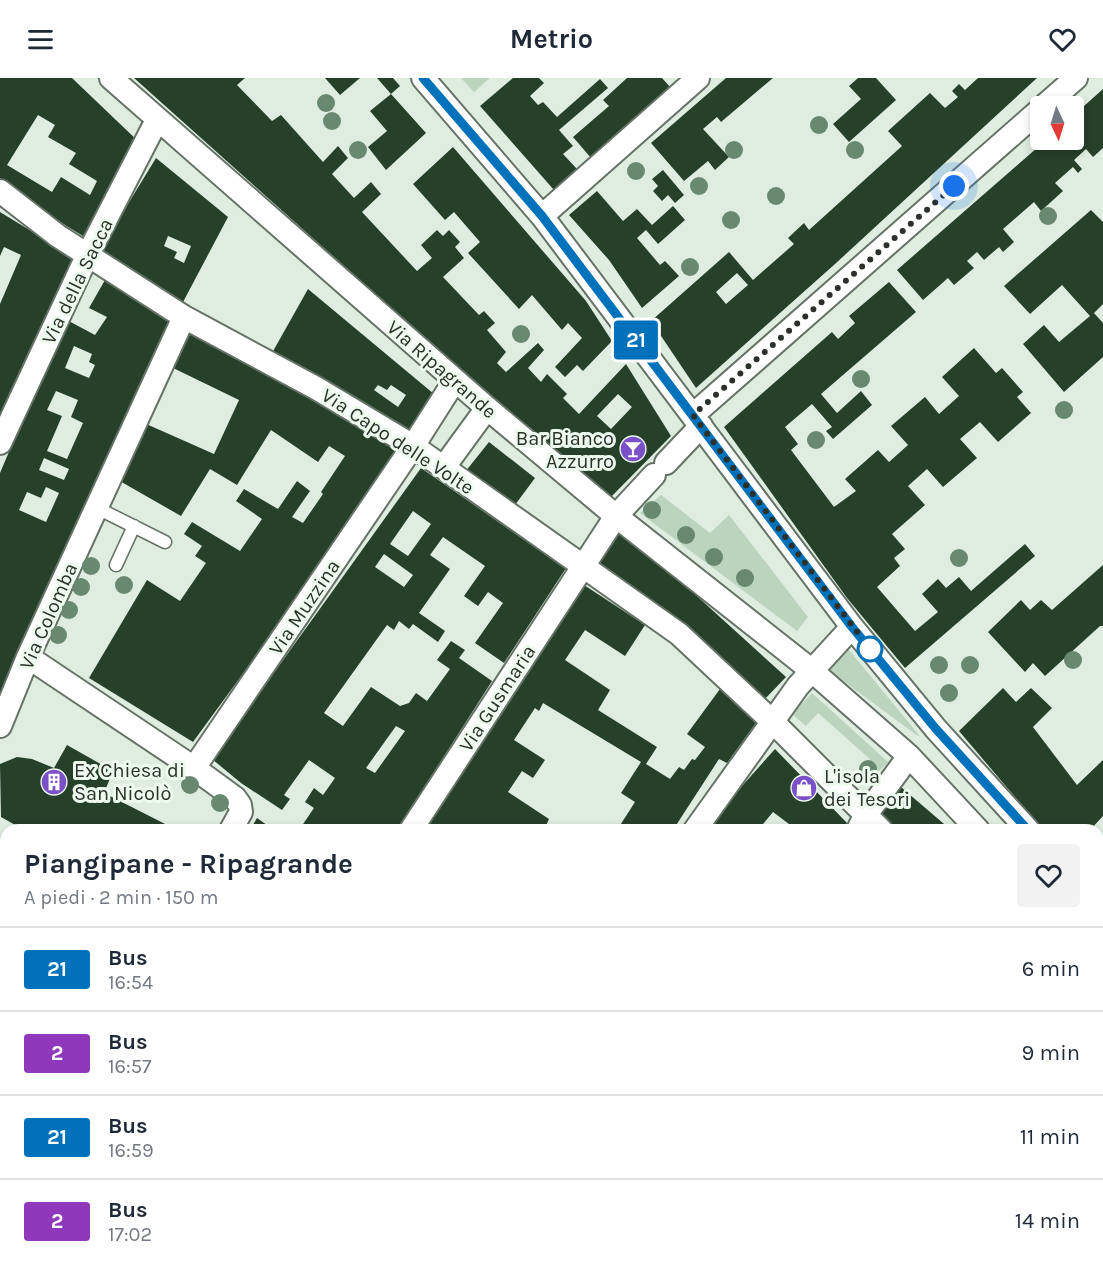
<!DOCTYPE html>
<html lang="it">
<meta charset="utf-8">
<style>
body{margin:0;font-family:Karla,sans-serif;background:#f2f2f3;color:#1f2937;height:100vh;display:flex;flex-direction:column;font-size:22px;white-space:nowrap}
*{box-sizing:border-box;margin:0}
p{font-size:20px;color:#747a83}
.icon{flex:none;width:33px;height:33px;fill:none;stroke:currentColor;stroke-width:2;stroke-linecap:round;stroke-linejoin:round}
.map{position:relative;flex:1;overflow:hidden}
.panel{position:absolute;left:0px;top:746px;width:1104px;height:452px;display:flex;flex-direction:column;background:#fff;border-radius:18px 18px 0 0;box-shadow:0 3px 9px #0003}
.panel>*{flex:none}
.badge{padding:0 12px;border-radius:4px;font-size:21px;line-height:39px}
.needle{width:39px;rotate:176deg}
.buttons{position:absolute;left:1030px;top:18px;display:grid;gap:12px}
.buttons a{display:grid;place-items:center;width:54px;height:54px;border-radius:6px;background:#fff;box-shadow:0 3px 9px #0003;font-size:30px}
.you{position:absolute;width:30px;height:30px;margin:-15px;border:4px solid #fff;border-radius:50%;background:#1a73e8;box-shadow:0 0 0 9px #1a73e833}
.map>.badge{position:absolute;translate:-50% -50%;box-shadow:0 0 0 3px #fff}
.round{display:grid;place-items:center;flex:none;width:63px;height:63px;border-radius:6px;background:#f2f2f3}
.headline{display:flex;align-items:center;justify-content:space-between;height:102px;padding:0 24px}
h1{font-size:28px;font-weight:700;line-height:45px}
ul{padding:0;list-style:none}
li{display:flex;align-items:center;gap:18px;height:84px;padding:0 24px;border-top:2px solid #e0e1e3}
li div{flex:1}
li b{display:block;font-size:22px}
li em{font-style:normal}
li .badge{min-width:66px;font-weight:700;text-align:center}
header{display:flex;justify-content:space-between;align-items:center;height:78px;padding:0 24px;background:#fff;font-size:27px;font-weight:700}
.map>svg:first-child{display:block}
.green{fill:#bcd4be}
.building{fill:#27402a;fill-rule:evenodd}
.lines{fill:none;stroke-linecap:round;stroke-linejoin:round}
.lane-casing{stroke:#657266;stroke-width:15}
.street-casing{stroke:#657266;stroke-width:26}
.secondary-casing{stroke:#657266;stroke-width:36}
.lane{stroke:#fff;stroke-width:12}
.street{stroke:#fff;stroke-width:22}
.secondary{stroke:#fff;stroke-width:33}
.tree{fill:#68886f}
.line-casing{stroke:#fff;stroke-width:14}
.line{stroke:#0072bc;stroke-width:9}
.walk{stroke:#2b302b;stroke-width:6;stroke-dasharray:0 10.8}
.stop-dot{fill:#fff;stroke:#0072bc;stroke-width:3}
.labels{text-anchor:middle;stroke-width:6;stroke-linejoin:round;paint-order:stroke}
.street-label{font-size:20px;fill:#2b302b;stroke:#ecfbed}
.poi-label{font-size:20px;fill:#2b302b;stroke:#ecfbed;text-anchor:start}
</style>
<header><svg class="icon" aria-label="menu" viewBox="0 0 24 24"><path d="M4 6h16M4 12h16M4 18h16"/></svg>Metrio<svg class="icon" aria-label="heart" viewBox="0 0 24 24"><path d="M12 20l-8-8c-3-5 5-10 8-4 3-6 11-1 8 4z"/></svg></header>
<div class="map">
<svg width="1103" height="1196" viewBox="0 0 1103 1196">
<rect width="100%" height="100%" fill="#dfede0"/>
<path class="green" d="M 461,0 L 490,0 L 474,14 Z
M 661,417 L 710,455 L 729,437 L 808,539 L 797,553 L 640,435 Z
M 845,567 L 919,657 L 918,658 L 827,591 Z
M 812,615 L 888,684 L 870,703 L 858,694 L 870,681 L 818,635 L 806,648 L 792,636 Z
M 1098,845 L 1103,845 L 1103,956 L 1098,955 Z"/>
<path class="building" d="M 0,0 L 72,0 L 140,65 L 83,158 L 0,107 ZM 38,37 L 55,47 L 48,59 L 76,75 L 69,86 L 97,103 L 90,117 L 61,99 L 52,114 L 7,87 Z
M 134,0 L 245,0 L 237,7 L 272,43 L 281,37 L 323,84 L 338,68 L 348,80 L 332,96 L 354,120 L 371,104 L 381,116 L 362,134 L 417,193 L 432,180 L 421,167 L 437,152 L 443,158 L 449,152 L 460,164 L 455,169 L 464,180 L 443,199 L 479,237 L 484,233 L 495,245 L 487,252 L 506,274 L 497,285 L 506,294 L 538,265 L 544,272 L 528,290 L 541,304 L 547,296 L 567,316 L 563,320 L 579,336 L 626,286 L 671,358 L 611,419 L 458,290 ZM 618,316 L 632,329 L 611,351 L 597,338 Z
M 325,0 L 360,0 L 340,17 Z
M 377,0 L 393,0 L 400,8 L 391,16 Z
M 513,0 L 539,0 L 544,5 L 530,18 L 538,27 L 543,24 L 557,39 L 600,1 L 608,10 L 559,52 L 573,68 L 563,76 L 577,91 L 554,112 L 480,28 Z
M 627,0 L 662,0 L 671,10 L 591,80 L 573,59 L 609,28 L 603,22 Z
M 726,0 L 773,0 L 721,44 L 717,39 L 703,51 L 729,79 L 715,92 L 708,83 L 684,103 L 651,65 Z
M 858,0 L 876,0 L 896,22 L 849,64 L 833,46 L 861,21 L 849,8 Z
M 978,0 L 1037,0 L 835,186 L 696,310 L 651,243 L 729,174 L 753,202 L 794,166 L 788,160 L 804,145 L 809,152 L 902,68 L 888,53 L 930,15 L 945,30 L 958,19 L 952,13 L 959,6 L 965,12 ZM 737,195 L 748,207 L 726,226 L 716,214 Z
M 1103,11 L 1103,70 L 1093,79 L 1086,71 L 1074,82 L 1082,91 L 1078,95 L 1073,89 L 1055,105 L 1063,113 L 1041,133 L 1034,124 L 1003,151 L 1014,164 L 1003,174 L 999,169 L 984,182 L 977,174 L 967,183 L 974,190 L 954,207 L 948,200 L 923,222 L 897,192 L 1046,62 L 1074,62 L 1074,37 Z
M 391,16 L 426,55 L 386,92 L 368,69 L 387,53 L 370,33 Z
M 453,69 L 586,223 L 612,263 L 583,293 L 577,287 L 565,299 L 555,289 L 582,260 L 568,245 L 562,252 L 532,217 L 519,231 L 468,175 L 480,164 L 454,134 L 445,142 L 413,106 Z
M 156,80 L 228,139 L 182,226 L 98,175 ZM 168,158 L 191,168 L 184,185 L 174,180 L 177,174 L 164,168 Z
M 663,92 L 684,117 L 675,125 L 668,117 L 662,123 L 653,113 L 658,108 L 652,101 Z
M 597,113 L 623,143 L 637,131 L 652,147 L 673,128 L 685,142 L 658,166 L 646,152 L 637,160 L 660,187 L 665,183 L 679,198 L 642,230 L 609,182 L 569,137 Z
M 1091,132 L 1103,144 L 1103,226 L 1094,235 L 1103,245 L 1103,279 L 1064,314 L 1023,266 L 1044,247 L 1059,264 L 1090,238 L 1062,207 L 1030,236 L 1004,208 Z
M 0,134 L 77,181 L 0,342 L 0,226 L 21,177 L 4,169 L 0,178 Z
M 105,202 L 176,243 L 0,627 L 0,395 L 65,241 L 95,257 L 107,239 L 89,230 ZM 74,268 L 92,276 L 89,284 L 95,287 L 89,300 L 65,290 ZM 56,313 L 78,322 L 71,339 L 83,345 L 67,381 L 47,373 L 62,338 L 47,332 ZM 44,380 L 69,391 L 64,402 L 39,392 ZM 46,409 L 59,415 L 46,444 L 19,432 L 27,414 L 41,420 Z
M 889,204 L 916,234 L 821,316 L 837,335 L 861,313 L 872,327 L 833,361 L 826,353 L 832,349 L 812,326 L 785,349 L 798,366 L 791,372 L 834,429 L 856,413 L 845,401 L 878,372 L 889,384 L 908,367 L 891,348 L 925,319 L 939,336 L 959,318 L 942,299 L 974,270 L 996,295 L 1002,290 L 1023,314 L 1017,319 L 1031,335 L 998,364 L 980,344 L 960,361 L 977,380 L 943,409 L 927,391 L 908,408 L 925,427 L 892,456 L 905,471 L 894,480 L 900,488 L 877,509 L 915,553 L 938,534 L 922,516 L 938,501 L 946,510 L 959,499 L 971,513 L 1025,466 L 1035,478 L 905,590 L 847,520 L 724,349 L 832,254 L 838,261 L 855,245 L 849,238 Z
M 308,211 L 440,321 L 413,360 L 272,275 ZM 378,307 L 387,312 L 391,307 L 406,317 L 398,329 L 374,312 Z
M 186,250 L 314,317 L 405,374 L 193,664 L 89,600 L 147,502 L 180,523 L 206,485 L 195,478 L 202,468 L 184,456 L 192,444 L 240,473 L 262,441 L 236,423 L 244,411 L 278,431 L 297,403 L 310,413 L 292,439 L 303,445 L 323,416 L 321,414 L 345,378 L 329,368 L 318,384 L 271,352 L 237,407 L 210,391 L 181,438 L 118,402 L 144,345 L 214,376 L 239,322 L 169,288 Z
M 489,364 L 535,400 L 512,431 L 465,394 Z
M 421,390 L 523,461 L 528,455 L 570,484 L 504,585 L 475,565 L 503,525 L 488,514 L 478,528 L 464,518 L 485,488 L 443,459 L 430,477 L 450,491 L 419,535 L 445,553 L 438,564 L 413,546 L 409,551 L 399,543 L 394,552 L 387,547 L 324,635 L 343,648 L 371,609 L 400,628 L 409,625 L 416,615 L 427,623 L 450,591 L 437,582 L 451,563 L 465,572 L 459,580 L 492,603 L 397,752 L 299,752 L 314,730 L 305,724 L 314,710 L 323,717 L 335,700 L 309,682 L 284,717 L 290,721 L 282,732 L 241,705 L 212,681 ZM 413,433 L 431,446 L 408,478 L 390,466 ZM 384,476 L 413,497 L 404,509 L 375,489 ZM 396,648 L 405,653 L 375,695 L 366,690 Z
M 615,453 L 677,500 L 786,599 L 762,624 L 590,485 Z
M 1103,487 L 1103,548 L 1100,548 L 1045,598 L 1033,585 L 1025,594 L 988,554 L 1021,522 L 1030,532 L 1041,522 L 1052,532 Z
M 581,505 L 645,547 L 625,578 L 585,552 L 565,582 L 610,612 L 598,632 L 657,669 L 646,686 L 670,701 L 679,689 L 684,692 L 692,681 L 695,682 L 705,669 L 687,656 L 720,611 L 756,645 L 727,685 L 719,681 L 673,752 L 617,752 L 635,724 L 621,715 L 641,684 L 543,625 L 539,633 L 535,630 L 514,662 L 545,682 L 533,700 L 522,693 L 508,714 L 549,741 L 544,752 L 421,752 Z
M 1003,610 L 1016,624 L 1031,610 L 1052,630 L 1033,649 L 1077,707 L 1103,682 L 1103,738 L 1090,752 L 1043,752 L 959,653 Z
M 67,667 L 113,693 L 104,715 L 177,752 L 24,752 L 1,739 L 0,686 L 17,679 L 32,681 L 54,690 Z
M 775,671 L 847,745 L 844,752 L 791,752 L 793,749 L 773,734 L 758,752 L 717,752 L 709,745 Z
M 901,709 L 951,752 L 889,752 L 875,739 Z
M 257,740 L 274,752 L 250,752 Z
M 0,838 L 6,841 L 6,896 L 0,893 Z
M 0,914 L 6,917 L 6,950 L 0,947 Z
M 0,1011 L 6,1014 L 6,1098 L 0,1095 Z
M 1103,1052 L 1103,1110 L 1098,1112 L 1098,1055 Z
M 0,1146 L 6,1149 L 6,1191 L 63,1191 L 71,1196 L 0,1196 Z
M 149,1191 L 268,1191 L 275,1196 L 156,1196 Z
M 300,1191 L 339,1191 L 335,1196 L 297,1196 Z
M 462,1191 L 503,1191 L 501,1196 L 459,1196 Z
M 647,1191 L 712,1191 L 709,1196 L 660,1196 Z
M 1046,1191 L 1097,1191 L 1097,1196 L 1046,1196 Z
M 928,1192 L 928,1196 L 895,1196 L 896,1194 Z"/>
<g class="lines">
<defs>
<path id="lane" d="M 97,430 L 165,464
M 116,487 L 134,448
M 1098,1021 L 1103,1019
M 1039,1191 L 1039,1196
M 945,1196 L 945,1191"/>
<path id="street" d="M 111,0 L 487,330 L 616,438 L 811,592 L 909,678 L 978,752
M 423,0 L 542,138 L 852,549 L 936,651 L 1028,752
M 1044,28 L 1076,0
M 0,113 L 58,158 L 184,239 L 316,310 L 413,368 L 679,556 L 773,644 L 881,752
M 542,138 L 698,0
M 693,337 L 1041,31
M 0,365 L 87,178 L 157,42
M 666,385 L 701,348
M 444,389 L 487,330
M 28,579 L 194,690 L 235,720 L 240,727 L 241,734 L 231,752
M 0,648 L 28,579 L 184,239
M 194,690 L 413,368 L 455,302
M 859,750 L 865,738 L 909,678
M 411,752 L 616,438 L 654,397
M 695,752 L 798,608 L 852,549
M 0,906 L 6,909
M 0,1112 L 6,1116
M 127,1191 L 134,1196
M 625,1191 L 639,1196
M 341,1196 L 344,1191"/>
<path id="secondary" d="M 1102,816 L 1103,797
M 1098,986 L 1103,986
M 997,1196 L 997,1191"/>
</defs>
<use href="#lane" class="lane-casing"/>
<use href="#street" class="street-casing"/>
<use href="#secondary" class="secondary-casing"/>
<use href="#lane" class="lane"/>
<use href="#street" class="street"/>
<use href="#secondary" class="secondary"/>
</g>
<g class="tree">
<circle cx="326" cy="25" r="9"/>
<circle cx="332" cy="43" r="9"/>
<circle cx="819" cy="47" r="9"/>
<circle cx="358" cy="72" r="9"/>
<circle cx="734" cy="72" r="9"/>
<circle cx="855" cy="72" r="9"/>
<circle cx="636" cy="93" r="9"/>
<circle cx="699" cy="108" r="9"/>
<circle cx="776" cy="118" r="9"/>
<circle cx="1048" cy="138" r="9"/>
<circle cx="731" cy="142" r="9"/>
<circle cx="690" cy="189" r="9"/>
<circle cx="521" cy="256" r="9"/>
<circle cx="861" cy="301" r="9"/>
<circle cx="1064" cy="332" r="9"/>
<circle cx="816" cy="362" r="9"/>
<circle cx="652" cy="432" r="9"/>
<circle cx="686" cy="457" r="9"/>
<circle cx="714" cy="479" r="9"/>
<circle cx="959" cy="480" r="9"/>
<circle cx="91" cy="488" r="9"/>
<circle cx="745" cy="500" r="9"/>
<circle cx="124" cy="507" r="9"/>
<circle cx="81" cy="509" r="9"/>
<circle cx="69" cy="532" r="9"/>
<circle cx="58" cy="557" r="9"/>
<circle cx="1073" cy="582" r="9"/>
<circle cx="939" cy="587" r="9"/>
<circle cx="970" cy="587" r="9"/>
<circle cx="949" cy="615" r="9"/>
<circle cx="868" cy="691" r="9"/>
<circle cx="190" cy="707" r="9"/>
<circle cx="220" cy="725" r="9"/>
</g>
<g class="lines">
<defs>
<path id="line" d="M 423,0 L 542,138 L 852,549 L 936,651 L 1028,752"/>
</defs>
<use href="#line" class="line-casing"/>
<use href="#line" class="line"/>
<path class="walk" d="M 870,571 L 693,337 L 954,108"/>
</g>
<defs>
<symbol id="bar-disc" viewBox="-11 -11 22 22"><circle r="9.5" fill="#7b4fc8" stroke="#ecfbed"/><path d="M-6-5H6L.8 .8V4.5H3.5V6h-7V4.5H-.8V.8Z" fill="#fff"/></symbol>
<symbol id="building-disc" viewBox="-11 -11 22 22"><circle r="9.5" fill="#7b4fc8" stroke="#ecfbed"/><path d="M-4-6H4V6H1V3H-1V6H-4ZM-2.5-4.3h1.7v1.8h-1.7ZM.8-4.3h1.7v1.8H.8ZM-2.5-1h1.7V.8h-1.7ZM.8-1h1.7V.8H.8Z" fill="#fff"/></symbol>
<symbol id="shop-disc" viewBox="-11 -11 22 22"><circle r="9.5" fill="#7b4fc8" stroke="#ecfbed"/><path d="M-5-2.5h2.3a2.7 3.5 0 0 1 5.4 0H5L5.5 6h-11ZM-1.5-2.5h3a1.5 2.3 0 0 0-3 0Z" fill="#fff"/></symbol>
</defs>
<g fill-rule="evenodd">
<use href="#bar-disc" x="618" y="356" width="30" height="30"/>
<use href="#building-disc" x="39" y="689" width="30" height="30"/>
<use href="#shop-disc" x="789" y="695" width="30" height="30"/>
</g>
<circle class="stop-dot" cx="870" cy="571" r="12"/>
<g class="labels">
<g class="street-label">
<text transform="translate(77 203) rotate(-64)" y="7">Via della Sacca</text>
<text transform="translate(442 291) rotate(41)" y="7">Via Ripagrande</text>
<text transform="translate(398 363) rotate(33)" y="7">Via Capo delle Volte</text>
<text transform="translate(304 529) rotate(-56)" y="7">Via Muzzina</text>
<text transform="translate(48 538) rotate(-66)" y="7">Via Colomba</text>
<text transform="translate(497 620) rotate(-57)" y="7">Via Gusmaria</text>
</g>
<g class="poi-label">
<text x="614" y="367" text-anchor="end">Bar Bianco<tspan x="614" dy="23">Azzurro</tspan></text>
<text x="74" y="699">Ex Chiesa di<tspan x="74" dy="23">San Nicolò</tspan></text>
<text x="824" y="705">L'isola<tspan x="824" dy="23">dei Tesori</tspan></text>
</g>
</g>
</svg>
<div class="buttons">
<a><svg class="needle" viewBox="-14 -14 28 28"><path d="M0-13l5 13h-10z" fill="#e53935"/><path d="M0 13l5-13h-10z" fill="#747a83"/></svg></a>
</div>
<div class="you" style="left:954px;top:108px"></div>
<b class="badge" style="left:636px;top:262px;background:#0072bc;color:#fff">21</b>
<section class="panel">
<div class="headline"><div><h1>Piangipane - Ripagrande</h1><p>A piedi · 2 min · 150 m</p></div><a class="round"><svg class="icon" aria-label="heart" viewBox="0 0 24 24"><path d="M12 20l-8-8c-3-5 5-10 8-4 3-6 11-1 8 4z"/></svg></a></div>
<ul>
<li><span class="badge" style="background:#0072bc;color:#fff">21</span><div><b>Bus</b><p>16:54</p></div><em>6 min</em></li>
<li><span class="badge" style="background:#8f38bc;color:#fff">2</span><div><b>Bus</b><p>16:57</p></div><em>9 min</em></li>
<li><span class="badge" style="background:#0072bc;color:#fff">21</span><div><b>Bus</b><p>16:59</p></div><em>11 min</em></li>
<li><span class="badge" style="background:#8f38bc;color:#fff">2</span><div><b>Bus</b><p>17:02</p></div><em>14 min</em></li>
</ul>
</section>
</div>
